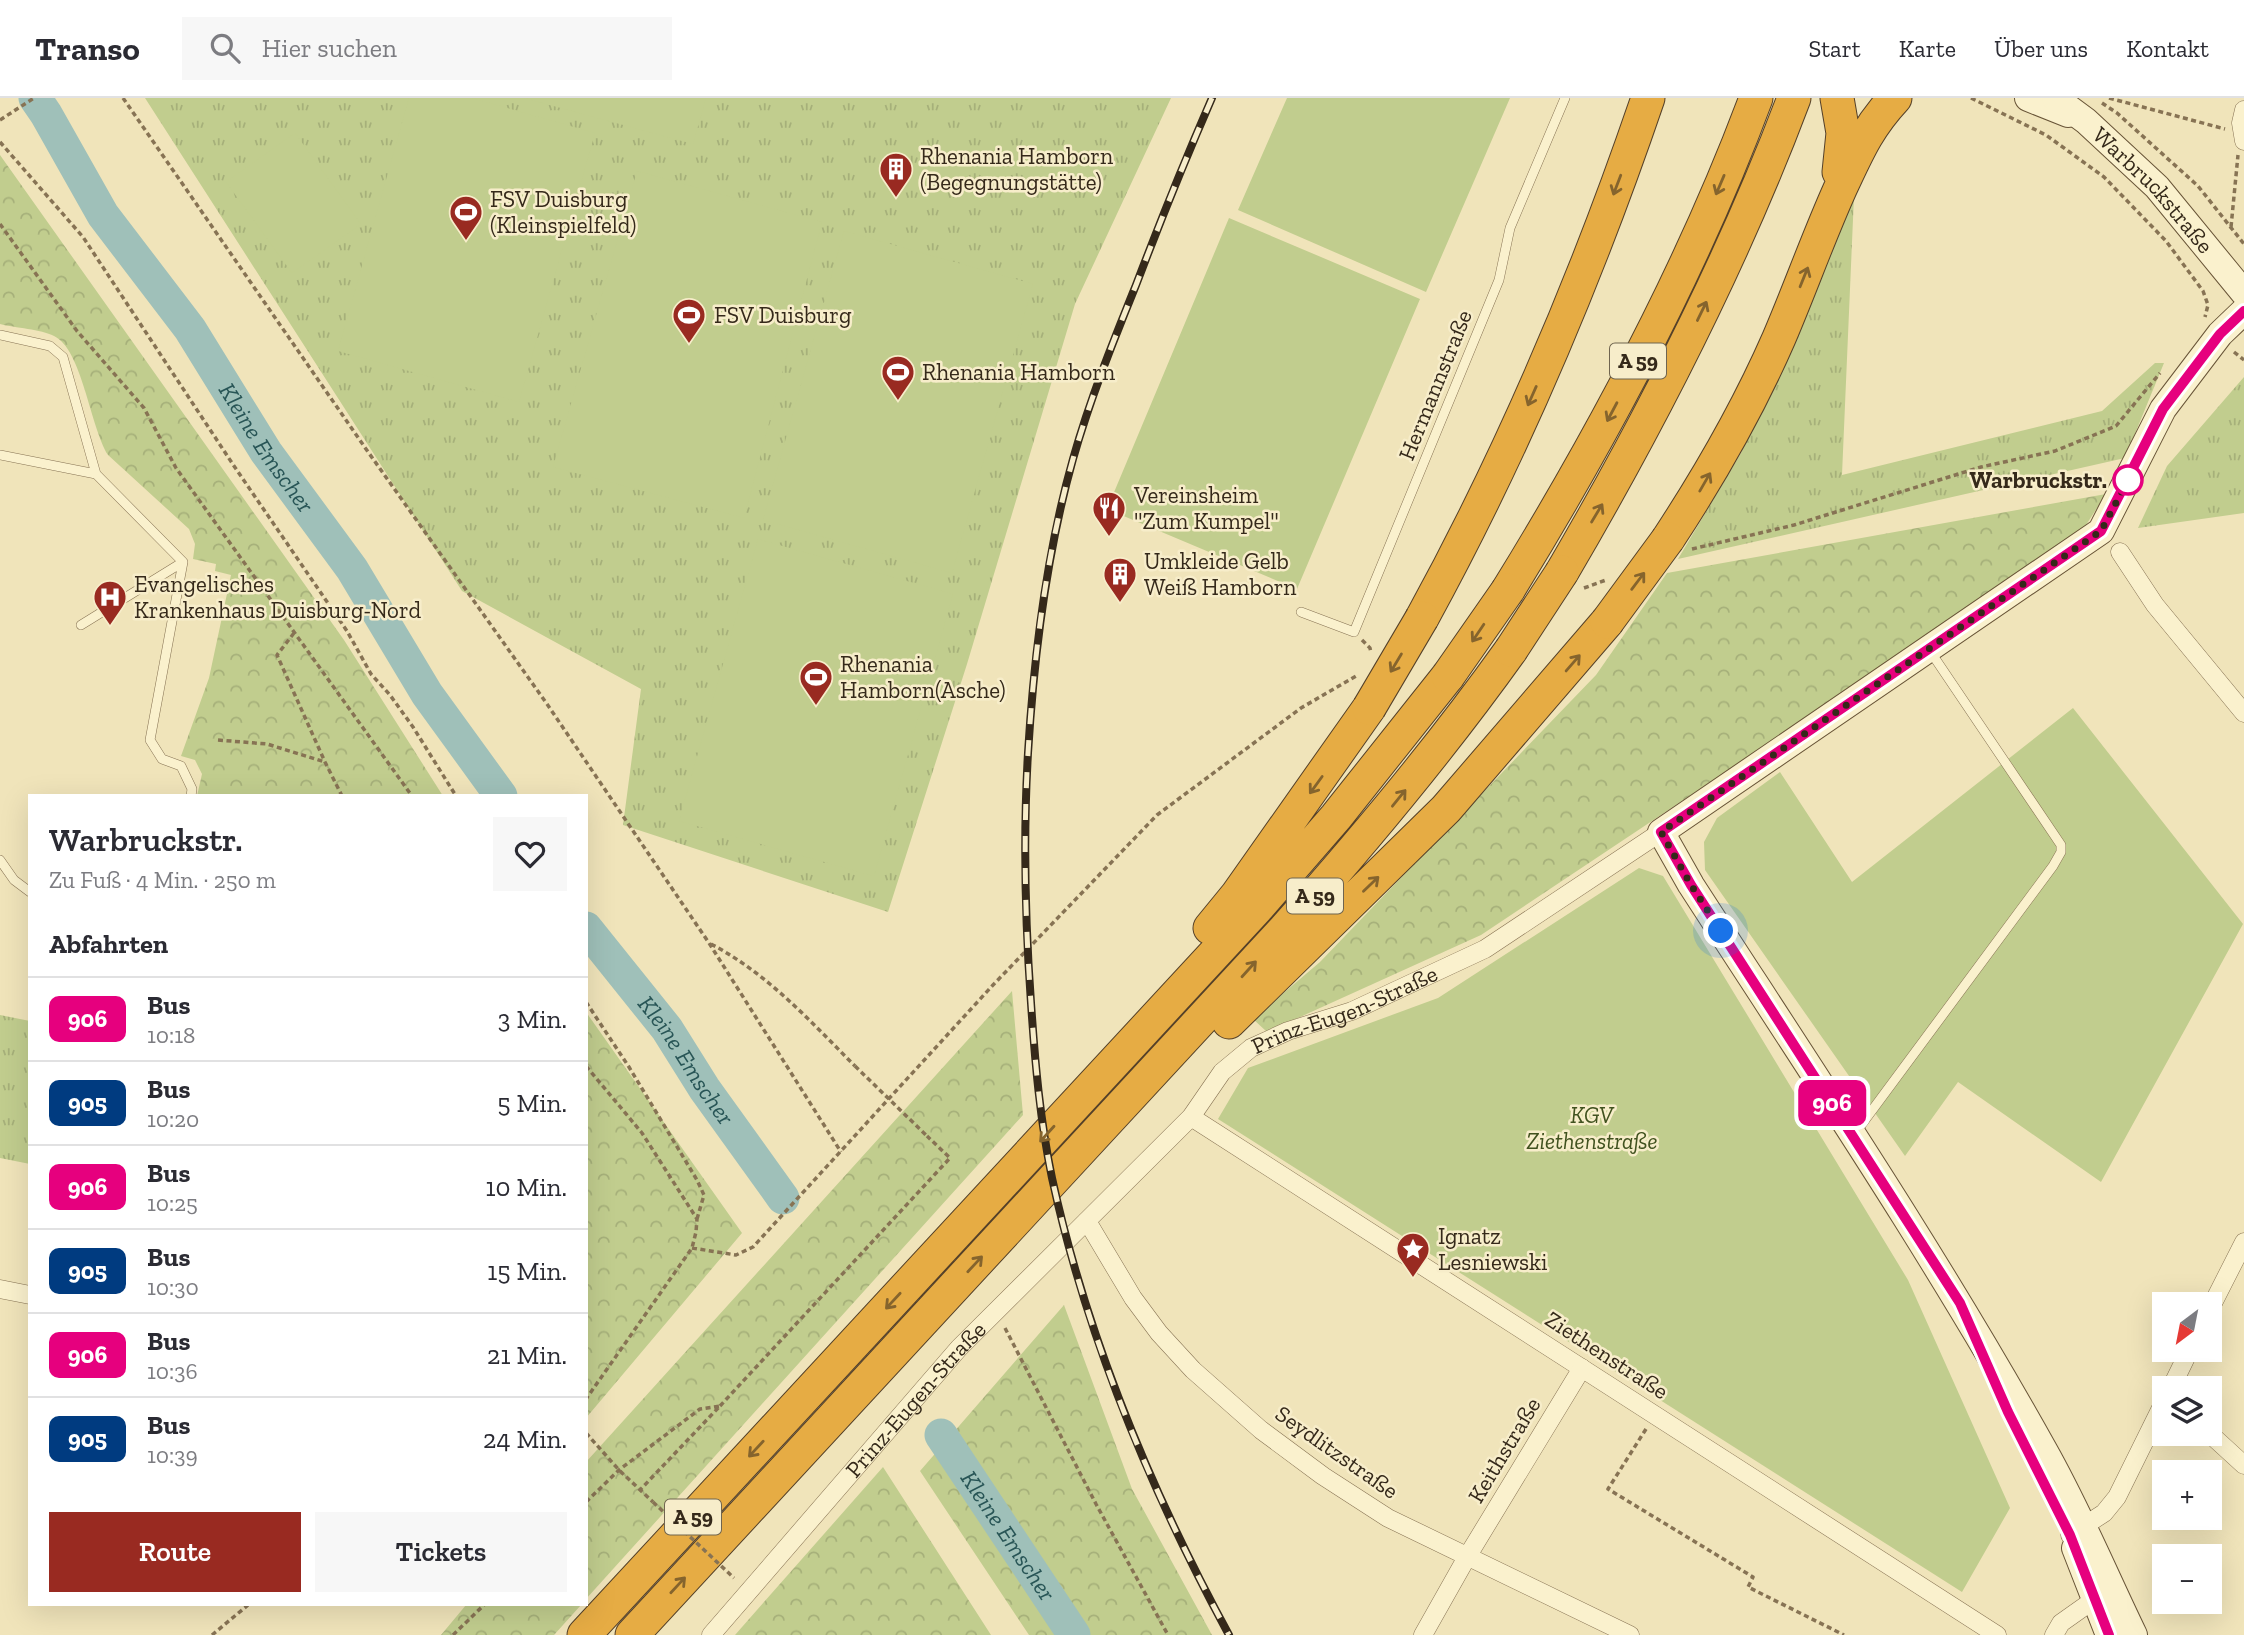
<!DOCTYPE html>
<html lang="de">
<meta charset="utf-8">
<style>
body{margin:0;font-family:"Zilla Slab",serif;background:#f7f7f7;color:#2b2b33;height:100vh;display:flex;flex-direction:column;font-size:26px;white-space:nowrap}
*{box-sizing:border-box;margin:0}
p{font-size:23px;color:#7c7c81}
.icon{flex:none;width:38px;height:38px;fill:none;stroke:currentColor;stroke-width:2;stroke-linecap:round;stroke-linejoin:round}
.map{position:relative;flex:1;overflow:hidden}
.side{position:absolute;left:28px;top:696px;width:560px;height:812px;display:flex;flex-direction:column;background:#fff;border-radius:0px;box-shadow:0 7px 28px #0002}
.side>*{flex:none}
.badge{padding:0 14px;border-radius:10px;font-size:24px;line-height:46px}
.needle{width:46px;rotate:212deg}
.fabs{position:absolute;left:2152px;top:1194px;display:grid;gap:14px}
.fabs a{display:grid;place-items:center;width:70px;height:70px;border-radius:0px;background:#fff;box-shadow:0 7px 28px #0002;font-size:35px}
.you{position:absolute;width:35px;height:35px;margin:-18px;border:5px solid #fff;border-radius:50%;background:#1a73e8;box-shadow:0 0 0 10px #1a73e833}
.map>.badge{position:absolute;translate:-50% -50%;box-shadow:0 0 0 4px #fff}
h2{padding:0 21px;font-size:26px;line-height:63px}
.round{display:grid;place-items:center;flex:none;width:74px;height:74px;border-radius:0px;background:#f7f7f7}
.summary{display:flex;align-items:center;justify-content:space-between;height:119px;padding:0 21px}
h1{font-size:33px;font-weight:600;line-height:52px}
.action{display:flex;gap:14px;margin-top:auto;padding:14px 21px}
.action a{flex:1;height:80px;border-radius:0px;background:#992a21;color:#fff;font-size:28px;font-weight:600;line-height:80px;text-align:center}
.action a+a{background:#f7f7f7;color:#2b2b33}
ul{padding:0;list-style:none}
li{display:flex;align-items:center;gap:21px;height:84px;padding:0 21px;border-top:2px solid #e1e1e2}
li div{flex:1}
li b{display:block;font-size:26px}
li em{font-style:normal}
li .badge{min-width:77px;font-weight:700;text-align:center}
header{display:flex;align-items:center;gap:42px;box-sizing:border-box;height:98px;padding:0 35px;background:#fff;border-bottom:2px solid #e1e1e2}
header strong{font-size:33px}
nav{display:flex;gap:38px;margin-inline-start:auto;font-size:24px}
.search{width:490px;height:63px;background:#f7f7f7;display:flex;align-items:center;gap:18px;box-sizing:border-box;padding:0 24px;border-radius:0px;color:#7c7c81;font-size:26px}
.map>svg:first-child{display:block}
.grass{fill:url(#grass-tufts)}
.forest{fill:url(#forest-crowns)}
.garden{fill:#c1cd8e}
.lines{fill:none;stroke-linecap:round;stroke-linejoin:round}
.river{stroke:#9fc0b9;stroke-width:33}
.lane-casing{stroke:#877354;stroke-width:10}
.street-casing{stroke:#877354;stroke-width:19}
.secondary-casing{stroke:#685437;stroke-width:28}
.highway-casing{stroke:#544029;stroke-width:35}
.path{stroke:#877354;stroke-width:3.5;stroke-dasharray:5 3.5;stroke-linecap:butt}
.lane{stroke:#faf1cd;stroke-width:9}
.street{stroke:#faf1cd;stroke-width:18}
.secondary{stroke:#faf1cd;stroke-width:26}
.highway{stroke:#e6ac44;stroke-width:33}
.rail-casing{stroke:#35291a;stroke-width:8}
.rail{stroke:#f7edca;stroke-width:5;stroke-dasharray:16;stroke-linecap:butt}
.highway-bridge-casing{stroke:#544029;stroke-width:35;stroke-linecap:butt}
.path-bridge{stroke:#877354;stroke-width:3.5;stroke-dasharray:5 3.5;stroke-linecap:butt}
.highway-bridge{stroke:#e6ac44;stroke-width:33}
.oneway{stroke:#85642d}
.line-casing{stroke:#fff;stroke-width:16}
.line{stroke:#e6007e;stroke-width:10}
.walk{stroke:#35291a;stroke-width:7;stroke-dasharray:0 12.6}
.stop-dot{fill:#fff;stroke:#e6007e;stroke-width:3.5}
.labels{text-anchor:middle;stroke-width:5;stroke-linejoin:round;paint-order:stroke}
.shield{fill:#f7edca;stroke:#6f644f;stroke-width:2}
.shield-label{font-size:21px;font-weight:bold;fill:#35291a}
.poi-label{font-size:23px;fill:#35291a;stroke:#f7edca;text-anchor:start}
.street-label{font-size:23px;fill:#35291a;stroke:#f7edca}
.stop-label{font-size:23px;font-weight:bold;fill:#35291a;stroke:#f7edca;text-anchor:end}
.park-label{font-size:23px;font-style:italic;fill:#41521f;stroke:#f7edca}
.water-label{font-size:24px;font-style:italic;fill:#285556;stroke:#f7edca}
</style>
<header>
<strong>Transo</strong>
<div class="search"><svg class="icon" aria-label="search" viewBox="0 0 24 24"><circle cx="10" cy="10" r="6"/><path d="M15 15l6 6"/></svg>Hier suchen</div>
<nav><a>Start</a><a>Karte</a><a>Über uns</a><a>Kontakt</a></nav>
</header>
<div class="map">
<svg width="2244" height="1537" viewBox="0 0 2244 1537">
<defs>
<pattern id="grass-tufts" width="24" height="20" patternUnits="userSpaceOnUse" patternTransform="scale(1.75)"><rect width="24" height="20" fill="#c1cd8e"/><path d="M3 7l-1-3M5 7V3M7 7l1-3M15 17l-1-3M17 17v-4M19 17l1-3" fill="none" stroke="#a6b07a"/></pattern>
<pattern id="forest-crowns" width="20" height="18" patternUnits="userSpaceOnUse" patternTransform="scale(1.75)"><rect width="20" height="18" fill="#c1cd8e"/><path d="M2 6a3 3 0 1 1 6 0M12 15a3 3 0 1 1 6 0" fill="none" stroke="#a6b07a"/></pattern>
</defs>
<rect width="100%" height="100%" fill="#f0e4ba"/>
<path class="grass" d="M 145,0 L 1171,0 L 1075,206 L 967,566 L 888,814 L 623,727 L 641,591 L 462,493 Z
M 1854,98 L 1842,377 L 2102,313 L 2155,265 L 2164,265 L 2125,360 L 1678,461 L 1741,355 Z
M 2244,279 L 2244,415 L 2138,430 L 2167,368 Z
M 0,917 L 30,923 L 30,1066 L 0,1060 Z"/>
<path class="forest" d="M 0,57 L 344,542 L 443,698 L 197,698 L 202,676 L 195,662 L 181,658 L 209,580 L 231,477 L 215,473 L 216,466 L 193,461 L 195,446 L 189,431 L 108,357 C 90,328 82,251 54,238 C 41,231 15,230 0,226 Z
M 2106,396 L 2086,427 L 2009,485 L 1481,837 L 1267,934 L 1253,921 L 1320,864 L 1596,577 L 1667,475 Z
M 1012,893 L 1023,1017 L 586,1501 L 586,1364 Z
M 586,914 L 742,1135 L 586,1320 Z
M 1064,1207 L 1132,1391 L 1212,1537 L 1029,1537 L 920,1373 Z
M 883,1369 L 991,1537 L 735,1537 Z
M 466,1507 L 581,1507 L 554,1537 L 441,1537 Z"/>
<path class="garden" d="M 409,0 L 472,0 L 595,35 L 519,304 L 338,253 Z
M 524,0 L 706,0 L 693,46 Z
M 1287,0 L 1510,0 L 1426,194 L 1238,112 Z
M 295,35 L 361,126 L 292,175 L 226,84 Z
M 637,73 L 822,124 L 744,420 L 553,369 Z
M 1229,120 L 1420,201 L 1297,491 L 1107,411 Z
M 844,133 L 1033,186 L 952,475 L 763,422 Z
M 758,441 L 953,496 L 874,778 L 679,723 Z
M 2073,610 L 2243,826 L 2101,1084 L 1958,984 L 1905,1058 L 1705,772 L 1704,744 L 1717,720 L 1780,674 L 1852,784 Z
M 1639,770 L 1663,778 L 1908,1182 L 2010,1410 L 1962,1494 L 1218,1021 L 1248,970 L 1438,900 Z"/>
<g class="lines">
<g class="river">
<path id="s1" d="M 35,0 L 46,16 L 103,117 L 190,231 L 266,354 L 352,471 L 427,596 L 501,698"/>
<path id="s2" d="M 586,830 L 667,931 L 704,990 L 783,1100"/>
<path id="s3" d="M 941,1337 L 1074,1537"/>
</g>
<defs>
<path id="lane" d="M 0,237 L 50,248 L 63,259 L 96,376 L 183,464 L 150,642 L 162,661 L 181,668 L 192,691 L 191,698
M 0,357 L 96,376
M 1301,514 L 1354,534 L 1499,182 L 1510,130 L 1565,0
M 81,527 L 183,464
M 0,762 L 14,782 L 30,794
M 1856,1034 L 2053,768 L 2061,754 L 2061,747 L 1930,553"/>
<g id="street">
<path d="M 2244,12 L 2241,25 L 2244,43"/>
<path d="M 2120,454 L 2155,507 L 2244,615"/>
<path d="M 1191,1019 L 1997,1537"/>
<path d="M 1087,1123 L 1133,1200 L 1159,1235 L 1193,1272 L 1261,1332 L 1323,1378 L 1388,1420 L 1630,1537"/>
<path d="M 0,1191 L 30,1197"/>
<path d="M 2210,1211 L 2244,1144"/>
<path d="M 2171,1290 L 2190,1251"/>
<path d="M 2209,1335 L 2244,1367"/>
<path d="M 2070,1437 L 2104,1415 L 2117,1399 L 2165,1302"/>
<path id="s4" d="M 711,1537 L 959,1250 L 1191,1019 L 1222,974 L 1251,950 L 1288,933 L 1352,913 L 1485,851 L 1661,734"/>
<path d="M 1423,1537 L 1467,1459 L 1582,1270"/>
<path d="M 2054,1537 L 2061,1525 L 2102,1496"/>
</g>
<g id="secondary">
<path d="M 2028,0 L 2068,16"/>
<path id="s5" d="M 2055,0 L 2086,23 L 2157,89 L 2244,195"/>
<path d="M 2075,1450 L 2109,1537"/>
<path d="M 2134,1537 C 2104,1475 2078,1412 2044,1352 C 1936,1158 1812,974 1691,787 L 1661,734 L 2101,433 L 2163,311 L 2220,236 L 2244,213"/>
</g>
<path id="highway" d="M 1837,0 L 1843,35 L 1839,74
M 1668,441 C 1710,377 1748,311 1779,240 C 1800,191 1818,140 1840,91 C 1857,55 1867,30 1895,0
M 1562,474 C 1651,322 1732,165 1794,0
M 1508,492 C 1604,336 1692,172 1756,0
M 1422,520 C 1513,354 1587,179 1648,0
M 1210,830 L 1237,797 L 1369,610
M 1229,924 L 1446,711 L 1607,524
M 584,1537 L 1257,810 L 1336,719 L 1448,578
M 632,1537 L 1285,831 C 1365,741 1441,650 1511,552"/>
</defs>
<use href="#lane" class="lane-casing"/>
<use href="#street" class="street-casing"/>
<use href="#secondary" class="secondary-casing"/>
<use href="#highway" class="highway-casing"/>
<path class="path" d="M 123,0 L 366,351 L 547,606 L 709,845 L 841,1054
M 1971,0 L 2046,37 L 2104,79 L 2166,143 L 2203,193 L 2208,207 L 2205,219
M 2109,0 L 2225,31
M 2102,5 L 2117,15 L 2198,88 L 2244,146
M 0,22 L 34,0
M 0,44 L 83,139 L 234,368 L 347,533 L 371,576 L 390,597 L 413,629 L 456,698
M 0,126 L 77,233 L 144,310 L 176,370 L 412,698
M 2231,129 L 2238,57
M 2234,254 L 2244,262
M 1692,451 L 1794,427 L 1981,369 L 2055,353 L 2116,328 L 2160,275
M 1584,490 L 1606,482
M 294,535 L 277,557 L 325,664 L 342,698
M 1362,542 L 1370,550 L 1371,555
M 218,642 L 267,646 L 325,664
M 711,846 C 768,876 810,923 855,968
M 586,904 L 629,969 L 697,1082 L 704,1097 L 697,1121
M 586,968 L 642,1035 L 697,1121 L 696,1134 L 692,1150 L 586,1301
M 692,1150 L 736,1157 L 753,1149 L 993,887 L 1157,717 L 1301,610 L 1358,577
M 1005,1230 L 1096,1406 L 1168,1537
M 720,1308 L 950,1060 L 927,1038
M 1646,1331 L 1608,1391 L 1753,1479 L 1748,1489 L 1844,1537
M 586,1335 L 619,1372 L 653,1404
M 586,1404 L 619,1372 L 700,1311 L 720,1308 L 640,1392
M 212,1537 L 248,1507
M 453,1537 L 484,1507"/>
<use href="#lane" class="lane"/>
<use href="#street" class="street"/>
<use href="#secondary" class="secondary"/>
<use href="#highway" class="highway"/>
<defs>
<path id="rail" d="M 1212,0 C 1185,62 1160,124 1136,187 C 1113,244 1090,301 1073,361 C 1046,457 1034,556 1028,655 C 1023,739 1025,821 1031,905 C 1035,964 1040,1022 1052,1080 C 1087,1241 1151,1393 1229,1537"/>
</defs>
<use href="#rail" class="rail-casing"/>
<use href="#rail" class="rail"/>
<defs>
<path id="highway-bridge" d="M 1607,524 L 1668,441
M 1511,552 L 1562,474
M 1448,578 L 1508,492
M 1369,610 L 1422,520"/>
</defs>
<use href="#highway-bridge" class="highway-bridge-casing"/>
<path class="path-bridge" d="M 855,968 L 927,1038
M 653,1404 L 734,1480"/>
<use href="#highway-bridge" class="highway-bridge"/>
</g>
<defs><path id="oneway-shaft" d="M-6 0H5M1.5-3L5.5 0L1.5 3" fill="none" stroke-width="1.6" stroke-linecap="round" stroke-linejoin="round" transform="scale(1.75)"/></defs>
<g class="oneway">
<use href="#oneway-shaft" transform="translate(1617 87) rotate(111)"/>
<use href="#oneway-shaft" transform="translate(1720 87) rotate(113)"/>
<use href="#oneway-shaft" transform="translate(1804 179) rotate(-68)"/>
<use href="#oneway-shaft" transform="translate(1702 213) rotate(-64)"/>
<use href="#oneway-shaft" transform="translate(1532 298) rotate(114)"/>
<use href="#oneway-shaft" transform="translate(1612 314) rotate(118)"/>
<use href="#oneway-shaft" transform="translate(1705 384) rotate(-60)"/>
<use href="#oneway-shaft" transform="translate(1597 415) rotate(-59)"/>
<use href="#oneway-shaft" transform="translate(1638 483) rotate(-53)"/>
<use href="#oneway-shaft" transform="translate(1478 535) rotate(124)"/>
<use href="#oneway-shaft" transform="translate(1396 565) rotate(121)"/>
<use href="#oneway-shaft" transform="translate(1573 565) rotate(-49)"/>
<use href="#oneway-shaft" transform="translate(1316 687) rotate(126)"/>
<use href="#oneway-shaft" transform="translate(1399 700) rotate(-51)"/>
<use href="#oneway-shaft" transform="translate(1371 786) rotate(-44)"/>
<use href="#oneway-shaft" transform="translate(1249 871) rotate(-48)"/>
<use href="#oneway-shaft" transform="translate(1047 1036) rotate(132)"/>
<use href="#oneway-shaft" transform="translate(975 1166) rotate(-47)"/>
<use href="#oneway-shaft" transform="translate(893 1203) rotate(133)"/>
<use href="#oneway-shaft" transform="translate(756 1351) rotate(133)"/>
<use href="#oneway-shaft" transform="translate(678 1487) rotate(-47)"/>
</g>
<g class="lines">
<defs>
<path id="line" d="M 2109,1537 L 2070,1437 L 2008,1314 L 1960,1205 L 1691,787 L 1661,734 L 2101,433 L 2163,311 L 2220,236 L 2244,213"/>
</defs>
<use href="#line" class="line-casing"/>
<use href="#line" class="line"/>
<path class="walk" d="M 1721,833 L 1691,787 L 1661,734 L 2101,433 L 2128,382"/>
</g>
<defs>
<symbol id="building-pin" viewBox="-11 -11 22 30"><path d="M0 17L-7.5 6A9.5 9.5 0 1 1 7.5 6Z" fill="#992a21" stroke="#f7edca"/><path d="M-4-6H4V6H1V3H-1V6H-4ZM-2.5-4.3h1.7v1.8h-1.7ZM.8-4.3h1.7v1.8H.8ZM-2.5-1h1.7V.8h-1.7ZM.8-1h1.7V.8H.8Z" fill="#fff"/></symbol>
<symbol id="stadium-pin" viewBox="-11 -11 22 30"><path d="M0 17L-7.5 6A9.5 9.5 0 1 1 7.5 6Z" fill="#992a21" stroke="#f7edca"/><path d="M0-5a6.5 5 0 1 0 0 10a6.5 5 0 1 0 0-10ZM-3.5-1.8h7v3.6h-7Z" fill="#fff"/></symbol>
<symbol id="restaurant-pin" viewBox="-11 -11 22 30"><path d="M0 17L-7.5 6A9.5 9.5 0 1 1 7.5 6Z" fill="#992a21" stroke="#f7edca"/><path d="M-5-6h1v4h1v-4h1v4h1v-4h1v5L-1.5 .5V6h-2V.5L-5-1ZM5-6V6H3V1.5H1.5Q1.5-4 5-6Z" fill="#fff"/></symbol>
<symbol id="hospital-pin" viewBox="-11 -11 22 30"><path d="M0 17L-7.5 6A9.5 9.5 0 1 1 7.5 6Z" fill="#992a21" stroke="#f7edca"/><path d="M-5-5h3v3.5h4V-5h3V5h-3V1.5h-4V5h-3Z" fill="#fff"/></symbol>
<symbol id="sight-pin" viewBox="-11 -11 22 30"><path d="M0 17L-7.5 6A9.5 9.5 0 1 1 7.5 6Z" fill="#992a21" stroke="#f7edca"/><path d="M0-6L1.8-2.2L6-1.7L2.9 1.2L3.7 5.4L0 3.3L-3.7 5.4L-2.9 1.2L-6-1.7L-1.8-2.2Z" fill="#fff"/></symbol>
</defs>
<g fill-rule="evenodd">
<use href="#building-pin" x="877" y="52" width="38" height="52"/>
<use href="#stadium-pin" x="447" y="95" width="38" height="52"/>
<use href="#stadium-pin" x="670" y="198" width="38" height="52"/>
<use href="#stadium-pin" x="879" y="255" width="38" height="52"/>
<use href="#restaurant-pin" x="1090" y="391" width="38" height="52"/>
<use href="#building-pin" x="1101" y="457" width="38" height="52"/>
<use href="#hospital-pin" x="91" y="480" width="38" height="52"/>
<use href="#stadium-pin" x="797" y="560" width="38" height="52"/>
<use href="#sight-pin" x="1394" y="1132" width="38" height="52"/>
</g>
<circle class="stop-dot" cx="2128" cy="382" r="14"/>
<g class="labels">
<g class="shield">
<rect x="1610" y="245.5" width="56" height="35" rx="5"/>
<rect x="1287" y="780.5" width="56" height="35" rx="5"/>
<rect x="665" y="1401.5" width="56" height="35" rx="5"/>
</g>
<g class="shield-label">
<text x="1638" y="270">A 59</text>
<text x="1315" y="805">A 59</text>
<text x="693" y="1426">A 59</text>
</g>
<g class="poi-label">
<text x="920" y="66">Rhenania Hamborn<tspan x="920" dy="26">(Begegnungstätte)</tspan></text>
<text x="490" y="109">FSV Duisburg<tspan x="490" dy="26">(Kleinspielfeld)</tspan></text>
<text x="714" y="225">FSV Duisburg</text>
<text x="922" y="282">Rhenania Hamborn</text>
<text x="1134" y="405">Vereinsheim<tspan x="1134" dy="26">"Zum Kumpel"</tspan></text>
<text x="1144" y="471">Umkleide Gelb<tspan x="1144" dy="26">Weiß Hamborn</tspan></text>
<text x="134" y="494">Evangelisches<tspan x="134" dy="26">Krankenhaus Duisburg-Nord</tspan></text>
<text x="840" y="574">Rhenania<tspan x="840" dy="26">Hamborn(Asche)</tspan></text>
<text x="1438" y="1146">Ignatz<tspan x="1438" dy="26">Lesniewski</tspan></text>
</g>
<g class="street-label">
<text dy="8" stroke="none"><textPath href="#s5" startOffset="135">Warbruckstraße</textPath></text>
<text transform="translate(1435 287) rotate(-68)" y="8">Hermannstraße</text>
<text dy="8" stroke="none"><textPath href="#s4" startOffset="900">Prinz-Eugen-Straße</textPath></text>
<text transform="translate(1607 1257) rotate(33)" y="8">Ziethenstraße</text>
<text dy="8" stroke="none"><textPath href="#s4" startOffset="312">Prinz-Eugen-Straße</textPath></text>
<text transform="translate(1504 1352) rotate(-59)" y="8">Keithstraße</text>
<text transform="translate(1337 1354) rotate(35)" y="8">Seydlitzstraße</text>
</g>
<g class="stop-label">
<text x="2107" y="390">Warbruckstr.</text>
</g>
<g class="park-label">
<text x="1592" y="1025">KGV<tspan x="1592" dy="26">Ziethenstraße</tspan></text>
</g>
<g class="water-label">
<text dy="8" stroke="none"><textPath href="#s1" startOffset="420">Kleine Emscher</textPath></text>
<text dy="8" stroke="none"><textPath href="#s2" startOffset="166">Kleine Emscher</textPath></text>
<text dy="8" stroke="none"><textPath href="#s3" startOffset="121">Kleine Emscher</textPath></text>
</g>
</g>
</svg>
<div class="fabs">
<a><svg class="needle" viewBox="-14 -14 28 28"><path d="M0-13l5 13h-10z" fill="#e53935"/><path d="M0 13l5-13h-10z" fill="#7c7c81"/></svg></a>
<a><svg class="icon" aria-label="layers" viewBox="0 0 24 24"><path d="M12 4l9 5-9 5-9-5zM3 14l9 5 9-5"/></svg></a>
<a>+</a>
<a>−</a>
</div>
<div class="you" style="left:1721px;top:833px"></div>
<b class="badge" style="left:1832px;top:1005px;background:#e6007e;color:#fff">906</b>
<section class="side">
<div class="summary"><div><h1>Warbruckstr.</h1><p>Zu Fuß · 4 Min. · 250 m</p></div><a class="round"><svg class="icon" aria-label="heart" viewBox="0 0 24 24"><path d="M12 20l-8-8c-3-5 5-10 8-4 3-6 11-1 8 4z"/></svg></a></div>
<h2>Abfahrten</h2>
<ul>
<li><span class="badge" style="background:#e6007e;color:#fff">906</span><div><b>Bus</b><p>10:18</p></div><em>3 Min.</em></li>
<li><span class="badge" style="background:#003b80;color:#fff">905</span><div><b>Bus</b><p>10:20</p></div><em>5 Min.</em></li>
<li><span class="badge" style="background:#e6007e;color:#fff">906</span><div><b>Bus</b><p>10:25</p></div><em>10 Min.</em></li>
<li><span class="badge" style="background:#003b80;color:#fff">905</span><div><b>Bus</b><p>10:30</p></div><em>15 Min.</em></li>
<li><span class="badge" style="background:#e6007e;color:#fff">906</span><div><b>Bus</b><p>10:36</p></div><em>21 Min.</em></li>
<li><span class="badge" style="background:#003b80;color:#fff">905</span><div><b>Bus</b><p>10:39</p></div><em>24 Min.</em></li>
</ul>
<div class="action"><a>Route</a><a>Tickets</a></div>
</section>
</div>
